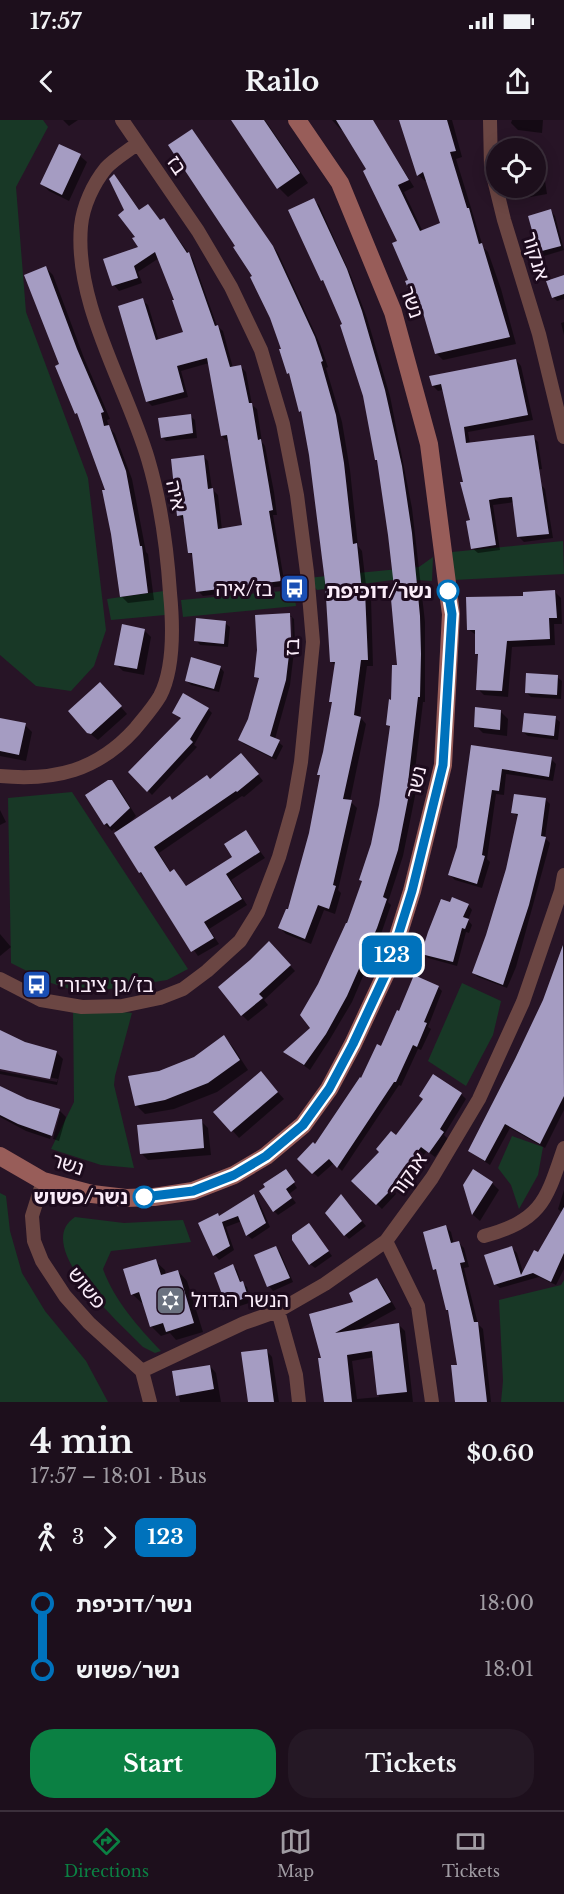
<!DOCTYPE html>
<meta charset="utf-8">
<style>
body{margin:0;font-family:"Libre Baskerville","Noto Sans Hebrew",serif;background:#251825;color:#f1f3f6;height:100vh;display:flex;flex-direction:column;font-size:22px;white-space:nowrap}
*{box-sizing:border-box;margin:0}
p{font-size:20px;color:#a09ca3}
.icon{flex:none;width:33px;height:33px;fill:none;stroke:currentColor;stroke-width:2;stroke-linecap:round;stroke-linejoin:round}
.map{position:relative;height:1282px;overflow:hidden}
.panel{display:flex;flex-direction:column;background:#1d0f1c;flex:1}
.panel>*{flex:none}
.badge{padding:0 12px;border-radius:9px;font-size:21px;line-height:39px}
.buttons{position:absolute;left:486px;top:18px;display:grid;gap:12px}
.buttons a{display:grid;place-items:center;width:60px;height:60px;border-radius:50%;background:#1d0f1c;box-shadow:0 3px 15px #0003,0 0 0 2px #3b2f3b;font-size:30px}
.map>.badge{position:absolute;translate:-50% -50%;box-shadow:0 0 0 3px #fff}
.legs{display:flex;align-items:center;gap:9px;height:66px;padding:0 30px;font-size:20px}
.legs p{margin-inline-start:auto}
.overview{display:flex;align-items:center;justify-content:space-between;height:102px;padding:0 30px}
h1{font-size:33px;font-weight:700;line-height:45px}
.cta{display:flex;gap:12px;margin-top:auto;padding:12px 30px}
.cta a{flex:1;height:69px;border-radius:24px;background:#0b8043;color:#fff;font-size:24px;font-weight:700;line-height:69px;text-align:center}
.cta a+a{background:#251825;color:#f1f3f6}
ul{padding:0 30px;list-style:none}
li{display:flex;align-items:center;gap:21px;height:66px;font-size:22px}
li i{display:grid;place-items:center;width:9px;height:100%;margin:0 8px;background:currentColor}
li i::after{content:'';width:15px;height:15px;margin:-8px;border:4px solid;border-radius:50%;background:#1d0f1c}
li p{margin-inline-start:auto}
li:first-child i{background:linear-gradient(#0000 50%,currentColor 0)}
li:last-child i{background:linear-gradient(currentColor 50%,#0000 0)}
.status{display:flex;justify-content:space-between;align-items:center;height:42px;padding:0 30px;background:#1d0f1c;direction:ltr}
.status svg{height:16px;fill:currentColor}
header{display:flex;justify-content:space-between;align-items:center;height:78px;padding:0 30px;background:#1d0f1c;font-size:27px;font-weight:700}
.tab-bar{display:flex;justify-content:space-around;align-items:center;height:84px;border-top:2px solid #3b2f3b;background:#1d0f1c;font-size:16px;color:#a09ca3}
.tab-bar a{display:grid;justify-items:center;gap:3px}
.tab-bar .current{color:#0b8043}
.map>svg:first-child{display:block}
.green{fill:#183826}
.shadow{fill:#0007;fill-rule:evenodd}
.building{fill:#a59cc2}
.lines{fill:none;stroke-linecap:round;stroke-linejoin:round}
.street{stroke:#6b4643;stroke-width:14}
.secondary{stroke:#985d59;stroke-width:18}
.line-1-casing{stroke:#fff;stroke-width:14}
.line-1{stroke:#0072bc;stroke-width:9}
.stop-1-dot{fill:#fff;stroke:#0072bc;stroke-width:3}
.labels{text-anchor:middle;stroke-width:6;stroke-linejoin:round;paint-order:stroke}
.street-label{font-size:20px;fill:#fbedfa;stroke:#1d0b1d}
.poi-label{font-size:20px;fill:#fbedfa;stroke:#1d0b1d;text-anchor:start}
.stop-label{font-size:20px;font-weight:bold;fill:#fbedfa;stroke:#1d0b1d;text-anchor:end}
</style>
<div class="status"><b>17:57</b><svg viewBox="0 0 49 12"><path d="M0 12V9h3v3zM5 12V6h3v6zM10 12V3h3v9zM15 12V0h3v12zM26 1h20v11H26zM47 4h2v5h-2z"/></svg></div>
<header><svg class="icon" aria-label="back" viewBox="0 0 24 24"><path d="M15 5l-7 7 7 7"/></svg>Railo<svg class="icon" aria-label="share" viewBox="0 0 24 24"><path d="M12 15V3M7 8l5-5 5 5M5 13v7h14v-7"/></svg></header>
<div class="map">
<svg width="564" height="1282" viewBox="0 0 564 1282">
<rect width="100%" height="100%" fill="#271426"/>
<path class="green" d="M 0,0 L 43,0 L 48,7 L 16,67 L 26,192 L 88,358 L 106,510 L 94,546 L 71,571 L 36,566 L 0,535 Z
M 563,421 L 564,454 L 454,460 L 452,432 Z
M 433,437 L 432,461 L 400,459 L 317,470 L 307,458 L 419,447 Z
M 294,470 L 296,486 L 183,497 L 181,480 Z
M 164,471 L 165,495 L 111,500 L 107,479 Z
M 72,672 L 188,849 L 167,860 L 103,870 L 76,871 L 51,863 L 11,843 L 8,678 Z
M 462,863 L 501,881 L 493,915 L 466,966 L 428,941 Z
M 73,886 L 132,893 L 115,956 L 114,965 L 134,1048 L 101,1045 L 51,1029 L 74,982 Z
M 512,1016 L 543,1027 L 538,1055 L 519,1089 L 511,1065 L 498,1048 Z
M 0,1073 L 6,1076 L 10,1111 L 22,1153 L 45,1191 L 86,1241 L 108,1282 L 0,1282 Z
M 75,1097 L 124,1103 L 183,1100 L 191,1122 L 111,1131 L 103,1149 C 114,1180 138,1207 161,1231 L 155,1233 L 143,1227 C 121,1204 31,1126 75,1097 Z
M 564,1160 L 564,1282 L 501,1282 L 503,1261 L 499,1180 L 561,1165 Z"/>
<path class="shadow" d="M 63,0 L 78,0 L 69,6 Z
M 233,0 L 265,0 L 308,63 L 288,77 L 279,68 Z
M 332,0 L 372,0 L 414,67 L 404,72 L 423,112 L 442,104 L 428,60 L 425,61 L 418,55 L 400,0 L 452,0 L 462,37 L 456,39 L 483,127 L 488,132 L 501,169 L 516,224 L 443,240 L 436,233 L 424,194 L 418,187 L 399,122 L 368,50 L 343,9 L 341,10 Z
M 512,0 L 543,0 L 542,13 L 518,10 L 511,3 Z
M 192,11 L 278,133 L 320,224 L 328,247 L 326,248 L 342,302 L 350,350 L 358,426 L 362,431 L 367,474 L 371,478 L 373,546 L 367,546 L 360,597 L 366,604 L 350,681 L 357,688 L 338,770 L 341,773 L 335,794 L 324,790 L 311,824 L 286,814 L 280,808 L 289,791 L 311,714 L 321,657 L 319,654 L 333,583 L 331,581 L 336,546 L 331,541 L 321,416 L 303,294 L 301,291 L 283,229 L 254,157 L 238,127 Z
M 60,26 L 80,36 L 87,42 L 69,81 L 49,71 L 42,64 Z
M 536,36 L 542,41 L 547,74 L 525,78 L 520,73 L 520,68 L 536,68 Z
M 119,61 L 140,91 L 148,85 L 161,101 L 163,100 L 168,105 L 193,139 L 217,206 L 223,211 L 233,248 L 241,247 L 246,252 L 252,285 L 257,289 L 262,322 L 265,326 L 274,372 L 277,395 L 273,395 L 285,466 L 203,476 L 198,471 L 194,437 L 189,432 L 184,401 L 179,395 L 203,336 L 208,341 L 212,369 L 218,375 L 222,410 L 244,407 L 230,320 L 227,321 L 222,316 L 209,243 L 181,251 L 188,277 L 152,286 L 147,281 L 142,180 L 148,185 L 159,221 L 185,212 L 176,181 L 159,138 L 138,152 L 142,163 L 119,171 L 114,165 L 105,140 L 141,128 L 126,90 Z
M 313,80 L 319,85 L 351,156 L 367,198 L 390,276 L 412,388 L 425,502 L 425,582 L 423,582 L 413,668 L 416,671 L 403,736 L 388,782 L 391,785 L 381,814 L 352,882 L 330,919 L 310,950 L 285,932 L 312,908 L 320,864 L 346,805 L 363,761 L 381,685 L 391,608 L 388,605 L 399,547 L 396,469 L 379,342 L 364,275 L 344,205 L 328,166 L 322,160 Z
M 551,91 L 555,96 L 564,130 L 544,136 L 539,131 Z
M 46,148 L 53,155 L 84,238 L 110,299 L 107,300 L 109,307 L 115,314 L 132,359 L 146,432 L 148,434 L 154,480 L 128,483 L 121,476 L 107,371 L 79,296 L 57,247 L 60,245 Z
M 564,157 L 564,179 L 557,181 L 553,177 Z
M 564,202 L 564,215 L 561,203 Z
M 516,240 L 521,246 L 533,300 L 468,312 L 470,324 L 533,317 L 538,322 L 542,349 L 514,354 L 540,364 L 545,369 L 553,418 L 524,422 L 519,417 L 515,382 L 493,385 L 500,430 L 478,433 L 472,428 L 472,401 L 443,270 L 438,271 L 433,266 Z
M 190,296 L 195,300 L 197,318 L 166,321 L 162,317 Z
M 555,472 L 561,478 L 562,504 L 554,504 L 555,525 L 512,527 L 508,577 L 484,575 L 478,569 L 480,537 L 476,534 L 476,515 L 468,509 L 524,478 Z
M 289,494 L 294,499 L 295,523 L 290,565 L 275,619 L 283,626 L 276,640 L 244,624 L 239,620 L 249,599 L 260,560 L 256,557 ZM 289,497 L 292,497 L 293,525 L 290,526 Z
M 225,503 L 230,507 L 228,527 L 200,525 L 196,520 Z
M 144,510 L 151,517 L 144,555 L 123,551 L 116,544 Z
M 220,547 L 224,552 L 219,572 L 191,565 L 186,560 Z
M 557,557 L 562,561 L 561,579 L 531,577 L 526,572 Z
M 107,571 L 127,594 L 98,620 L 88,612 Z
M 208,589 L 212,593 L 194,625 L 197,627 L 152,675 L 130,652 L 182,600 L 174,593 Z
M 501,592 L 508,599 L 507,616 L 483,613 L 476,606 Z
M 555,598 L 560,602 L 558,620 L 528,616 L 523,612 Z
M 0,599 L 25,605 L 32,612 L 26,641 L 0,636 Z
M 472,626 L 551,639 L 556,644 L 553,661 L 506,654 L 504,675 L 496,674 L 487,739 L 490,742 L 482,768 L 455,760 L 450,755 L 458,728 Z
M 247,640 L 263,661 L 244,677 L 242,676 L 159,733 L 171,753 L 174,751 L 187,767 L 234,738 L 246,712 L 265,738 L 231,760 L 247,785 L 209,809 L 219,824 L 198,836 L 140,752 L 116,714 L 118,713 L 114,709 L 112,711 L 105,704 L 112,662 L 119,669 L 136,696 L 127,705 Z
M 546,680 L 550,684 L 545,718 L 550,723 L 516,847 L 507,868 L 478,857 L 473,853 L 488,816 L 507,750 L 518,697 L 513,692 Z
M 0,690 L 6,702 L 0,705 Z
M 451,784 L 468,785 L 472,790 L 468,800 L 472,805 L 469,813 L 466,812 L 457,846 L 428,838 L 423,833 Z
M 0,814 L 11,827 L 0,836 Z
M 269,823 L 295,851 L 264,880 L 268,885 L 248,901 L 242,895 Z
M 564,824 L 564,990 L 545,1028 L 510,1008 L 490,1045 L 469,1031 L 544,880 Z
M 438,867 L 442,871 L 428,907 L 431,909 L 421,930 L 418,929 L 401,966 L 399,965 L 342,1051 L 334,1043 L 318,1057 L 299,1039 L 316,1026 L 382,928 Z
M 0,911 L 25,924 L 56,932 L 63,939 L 57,965 L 0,954 L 0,951 L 57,962 L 58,959 L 0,948 Z
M 224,917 L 233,927 L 248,950 L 217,972 L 174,989 L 145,994 L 136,985 L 159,953 L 195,938 Z
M 267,960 L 284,979 L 239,1018 L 216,992 Z
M 0,968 L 27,980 L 59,990 L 66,997 L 59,1021 L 53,1019 L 60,993 L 57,993 L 50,1019 L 26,1011 L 0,997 Z
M 461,974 L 466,979 L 444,1015 L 448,1019 L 435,1037 L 427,1031 L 395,1072 L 396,1074 L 382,1089 L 353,1061 L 397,1017 Z
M 201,1001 L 208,1008 L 211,1035 L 148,1040 L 141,1033 Z
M 287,1053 L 297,1068 L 289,1074 L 296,1083 L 278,1095 L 274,1091 Z
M 492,1063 L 499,1070 L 480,1101 L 473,1095 L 464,1065 Z
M 564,1070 L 564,1149 L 556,1165 L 539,1157 L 500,1168 L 495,1164 L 512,1128 L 517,1133 L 524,1155 L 539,1134 L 562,1093 L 558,1089 Z
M 254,1076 L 258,1080 L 270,1107 L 252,1119 L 247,1115 L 242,1101 L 226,1107 L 234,1130 L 219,1140 L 215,1135 L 200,1103 L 219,1097 Z
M 345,1080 L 366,1106 L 349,1119 L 345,1115 Z
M 309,1105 L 332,1136 L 315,1148 L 310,1144 Z
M 446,1107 L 451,1112 L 454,1124 L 459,1123 L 464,1128 L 469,1147 L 464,1148 L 478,1204 L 483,1209 L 491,1282 L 456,1282 L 452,1247 L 459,1246 L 449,1192 L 447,1190 L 439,1154 L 434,1149 Z
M 276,1128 L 280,1132 L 293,1162 L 273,1171 L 269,1166 Z
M 155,1141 L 165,1150 L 166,1155 L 178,1151 L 187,1161 L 203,1212 L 176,1220 L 170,1213 L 161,1216 L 151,1206 L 144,1183 L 142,1183 L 132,1174 Z
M 233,1146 L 237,1150 L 241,1162 L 247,1167 L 252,1182 L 231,1189 L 227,1184 Z
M 377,1160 L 383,1166 L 396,1189 L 356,1211 L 398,1204 L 405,1211 L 413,1282 L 326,1282 L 323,1239 L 311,1195 L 355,1183 ZM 375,1237 L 379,1277 L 357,1279 L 352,1241 Z
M 266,1230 L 272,1237 L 279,1282 L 249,1282 L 242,1233 Z
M 210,1246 L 216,1253 L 221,1282 L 180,1282 L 174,1252 Z"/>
<path class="building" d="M 231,0 L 264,0 L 300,53 L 277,69 Z
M 336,0 L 373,0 L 409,60 L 398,65 L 420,111 L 440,103 L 423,52 L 417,56 L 399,0 L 447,0 L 456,31 L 450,32 L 467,88 L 469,88 L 479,124 L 482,123 L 510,217 L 435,234 L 421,186 L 416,188 L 405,161 L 408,160 L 392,123 L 397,121 L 363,51 L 366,49 Z
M 192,9 L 273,126 L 315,217 L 323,241 L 321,242 L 336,295 L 344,343 L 353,424 L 357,423 L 362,471 L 365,471 L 368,540 L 361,540 L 354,595 L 361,597 L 343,679 L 352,680 L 333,765 L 336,766 L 329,789 L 318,785 L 305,819 L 278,808 L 286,789 L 288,789 L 309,713 L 320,655 L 317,655 L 323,632 L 332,582 L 329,582 L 335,542 L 330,542 L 325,462 L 309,335 L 301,291 L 299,292 L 289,253 L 287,254 L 279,229 L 281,229 L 270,198 L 250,157 L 252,156 L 233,127 L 235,126 L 168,25 Z
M 59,24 L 81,34 L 62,75 L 40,64 Z
M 114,54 L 139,90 L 148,84 L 160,100 L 164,98 L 187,133 L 189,132 L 215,206 L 218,205 L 230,247 L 241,245 L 249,283 L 252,283 L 258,320 L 261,319 L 269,366 L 273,390 L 269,391 L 281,461 L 196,472 L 192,433 L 188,433 L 183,395 L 177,396 L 171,339 L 204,335 L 208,369 L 213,368 L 218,409 L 242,405 L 227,315 L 221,316 L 207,238 L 177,246 L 184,272 L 146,282 L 118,186 L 143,178 L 156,220 L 183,212 L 172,180 L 174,180 L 155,132 L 134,146 L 138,158 L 112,166 L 103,139 L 138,127 L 132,118 L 135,117 L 118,95 L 124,90 L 109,59 Z
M 314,78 L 347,149 L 362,191 L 385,270 L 402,346 L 412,413 L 420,496 L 421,534 L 420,577 L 418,577 L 408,663 L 411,664 L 398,730 L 383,777 L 387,779 L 377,808 L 347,876 L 326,914 L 304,945 L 283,932 L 310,908 L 300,895 L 318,864 L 346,803 L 347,803 L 362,761 L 359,760 L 371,724 L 379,685 L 390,606 L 386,605 L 389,579 L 391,580 L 392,545 L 397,545 L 390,468 L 394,467 L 388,415 L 377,340 L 375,340 L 363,276 L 340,205 L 342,204 L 323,160 L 321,161 L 288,90 Z
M 551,89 L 561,126 L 538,132 L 528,96 Z
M 46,146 L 77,229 L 104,292 L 101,293 L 104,306 L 109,305 L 126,351 L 140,426 L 142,426 L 148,473 L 120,477 L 111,414 L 102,370 L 105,370 L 77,293 L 75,294 L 55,246 L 59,244 L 24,155 Z
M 564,155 L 564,174 L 552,178 L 546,161 Z
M 516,239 L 528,295 L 464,307 L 466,323 L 534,315 L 549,414 L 517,417 L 512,377 L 500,378 L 489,380 L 496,425 L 471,429 L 466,401 L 470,400 L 460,362 L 463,362 L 441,264 L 432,266 L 429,256 Z
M 191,294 L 193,313 L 161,318 L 158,298 Z
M 555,470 L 557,498 L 549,498 L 550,519 L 507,521 L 502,571 L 476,570 L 478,534 L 475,534 L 475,510 L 467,510 L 466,477 L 523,476 L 523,472 Z
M 290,493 L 291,518 L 286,560 L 270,616 L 280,620 L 272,637 L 238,620 L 248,599 L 259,558 L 254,557 L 257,530 L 255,495 Z
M 196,498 L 226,501 L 224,524 L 194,521 Z
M 122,504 L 145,509 L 137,549 L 114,545 Z
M 191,537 L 221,546 L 214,569 L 185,561 Z
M 526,553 L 558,555 L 557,575 L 525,573 Z
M 100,562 L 122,586 L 91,614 L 87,613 L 68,591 Z
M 183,573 L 209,588 L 190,619 L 193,622 L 147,672 L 128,652 L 181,598 L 172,593 Z
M 475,587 L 501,590 L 500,610 L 474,607 Z
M 524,593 L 556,596 L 554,616 L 522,612 Z
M 0,598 L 26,603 L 19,635 L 0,631 Z
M 471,625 L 552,637 L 549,657 L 502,649 L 499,671 L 492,670 L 482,735 L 485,736 L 477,764 L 448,755 L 457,727 Z
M 241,633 L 259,654 L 237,672 L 236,671 L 154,727 L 170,752 L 174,749 L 186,766 L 232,737 L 224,724 L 246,710 L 260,732 L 226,754 L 242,779 L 204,802 L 214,818 L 191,832 L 141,752 L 139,753 L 114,713 L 170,676 L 172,680 L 207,655 L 210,659 Z
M 108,660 L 112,660 L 130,688 L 110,707 L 107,703 L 104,705 L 85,675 Z
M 514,674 L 546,678 L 541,716 L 546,717 L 529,785 L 503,865 L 472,853 L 486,815 L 506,749 L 518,694 L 511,693 Z
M 452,777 L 469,784 L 463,797 L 469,799 L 465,809 L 462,808 L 453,842 L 421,834 L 428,812 L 441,779 L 450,782 Z
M 269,821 L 291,845 L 259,874 L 263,878 L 241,896 L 218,867 L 250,840 Z
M 563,825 L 564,976 L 540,1024 L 505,1004 L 485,1041 L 468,1031 L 515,939 L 543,880 Z
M 414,855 L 439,866 L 424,902 L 427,903 L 417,927 L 413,925 L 396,962 L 394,962 L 337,1048 L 329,1039 L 312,1054 L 297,1039 L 313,1022 L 315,1024 L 360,957 L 361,958 L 377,924 L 381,926 L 397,890 L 399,891 Z
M 0,910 L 25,922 L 57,931 L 50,959 L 0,949 Z
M 224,915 L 240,940 L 208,963 L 165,980 L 135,986 L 128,956 L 159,951 L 194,937 Z
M 261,951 L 278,972 L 231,1012 L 213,992 Z
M 433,954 L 462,973 L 440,1009 L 444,1012 L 429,1033 L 421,1027 L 391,1066 L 393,1068 L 376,1085 L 351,1061 L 379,1032 L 376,1029 L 391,1011 L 396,1015 L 423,979 L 419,976 Z
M 0,966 L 27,979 L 60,989 L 52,1016 L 18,1004 L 0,995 Z
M 202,999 L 204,1028 L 140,1034 L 137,1005 Z
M 286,1049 L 295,1062 L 286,1069 L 292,1078 L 273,1092 L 259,1071 L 265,1067 L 263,1064 Z
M 473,1049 L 493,1062 L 472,1095 L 463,1065 Z
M 254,1074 L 266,1103 L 246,1116 L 238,1096 L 222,1102 L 230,1126 L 213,1136 L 198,1103 L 218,1093 L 219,1096 Z
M 341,1074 L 362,1101 L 344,1116 L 325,1093 Z
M 564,1087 L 564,1133 L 551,1162 L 533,1153 L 494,1165 L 484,1135 L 512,1126 L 521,1155 L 534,1130 L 538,1132 Z
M 309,1103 L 329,1131 L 309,1145 L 292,1120 L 292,1115 Z
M 446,1105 L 451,1123 L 459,1121 L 465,1142 L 460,1143 L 474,1202 L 478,1202 L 487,1282 L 455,1282 L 451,1245 L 457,1245 L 448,1190 L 446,1190 L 436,1149 L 433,1150 L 423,1112 Z
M 276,1126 L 290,1158 L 267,1167 L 254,1135 Z
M 156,1139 L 161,1155 L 178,1150 L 194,1203 L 166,1212 L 163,1203 L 150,1207 L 139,1172 L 131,1175 L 123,1149 Z
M 233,1144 L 240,1162 L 243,1161 L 248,1177 L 226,1185 L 214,1153 Z
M 377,1158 L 391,1182 L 335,1213 L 399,1203 L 407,1272 L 377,1275 L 372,1231 L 347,1235 L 352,1282 L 324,1282 L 318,1238 L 321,1238 L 309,1194 L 353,1182 L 349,1173 Z
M 267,1229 L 274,1282 L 248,1282 L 241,1232 Z
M 210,1245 L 214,1269 L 176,1276 L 172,1251 Z"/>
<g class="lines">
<path class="street" d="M 490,0 L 491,47 L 504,100 L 539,214 L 564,317
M 0,656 C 55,661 97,651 135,609 C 143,599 153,588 160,576 C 174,549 173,504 170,473 C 167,428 161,383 148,339 C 126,265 74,184 81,106 C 83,86 93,64 106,48 C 114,39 128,31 138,23
M 0,859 L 41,880 L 82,887 L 122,886 L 160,878 L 183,869 L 207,851 L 240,821 L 258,792 L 279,737 L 293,688 L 301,642 L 313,522 L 307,452 L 297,375 L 283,304 L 261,230 L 231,167 L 198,111 L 122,0
M 43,1061 L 32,1096 L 34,1121 L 42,1141 L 65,1176 L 89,1203 L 142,1251 L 150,1282
M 484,1116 C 542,1100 546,1081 564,1028
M 386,1121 L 418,1186 L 432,1282
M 278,1191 L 296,1255 L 299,1282
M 142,1251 L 244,1203 L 278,1191 L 325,1164 L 386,1121 L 432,1058 L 479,979 L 523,882 L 561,771 L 564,755"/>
<path class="secondary" d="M 0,1036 L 43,1061 L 92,1074 L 126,1078 L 154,1077 L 193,1071 L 234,1055 L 266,1036 L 303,1005 L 329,969 L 353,924 L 387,851 L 412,771 L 443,645 L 451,494 L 429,324 L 393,192 L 340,63 L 297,0"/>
</g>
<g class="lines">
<defs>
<path id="line-1" d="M 144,1077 L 193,1071 L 234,1055 L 266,1036 L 303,1005 L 329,969 L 353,924 L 387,851 L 412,771 L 443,645 L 452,494 L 448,471"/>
</defs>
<use href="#line-1" class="line-1-casing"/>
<use href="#line-1" class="line-1"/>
</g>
<defs>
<symbol id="bus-square" viewBox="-11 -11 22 22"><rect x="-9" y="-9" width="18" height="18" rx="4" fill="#1a4fb4" stroke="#1d0b1d"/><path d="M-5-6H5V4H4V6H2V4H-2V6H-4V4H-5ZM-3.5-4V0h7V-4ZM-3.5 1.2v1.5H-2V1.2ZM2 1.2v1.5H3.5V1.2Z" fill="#fff"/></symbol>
<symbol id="synagogue-square" viewBox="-11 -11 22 22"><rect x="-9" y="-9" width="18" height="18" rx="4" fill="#6b7280" stroke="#1d0b1d"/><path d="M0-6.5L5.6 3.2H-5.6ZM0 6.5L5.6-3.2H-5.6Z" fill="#fff"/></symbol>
</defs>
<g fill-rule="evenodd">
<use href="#bus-square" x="278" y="452" width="33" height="33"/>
<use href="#bus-square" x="20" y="848" width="33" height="33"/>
<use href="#synagogue-square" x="154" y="1164" width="33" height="33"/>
</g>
<g class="stop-1-dot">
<circle cx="448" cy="471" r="10"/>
<circle cx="144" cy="1077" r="10"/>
</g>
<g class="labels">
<g class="street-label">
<text transform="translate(177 45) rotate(56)" y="7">בז</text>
<text transform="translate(536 136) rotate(73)" y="7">אנקור</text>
<text transform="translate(412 182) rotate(71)" y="7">נשר</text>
<text transform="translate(176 375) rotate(78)" y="7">איה</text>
<text transform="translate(292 527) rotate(-89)" y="7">בז</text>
<text transform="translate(416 662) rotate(-77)" y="7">נשר</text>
<text transform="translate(68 1044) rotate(18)" y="7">נשר</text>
<text transform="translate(408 1055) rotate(-55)" y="7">אנקור</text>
<text transform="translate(87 1168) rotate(51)" y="7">פשוש</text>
</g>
<g class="poi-label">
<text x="273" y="476" text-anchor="end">בז/איה</text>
<text x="58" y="872">בז/גן ציבורי</text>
<text x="191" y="1187">הנשר הגדול</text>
</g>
<g class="stop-label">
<text x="432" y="478">נשר/דוכיפת</text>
<text x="128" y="1084">נשר/פשוש</text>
</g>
</g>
</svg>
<div class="buttons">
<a><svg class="icon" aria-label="locate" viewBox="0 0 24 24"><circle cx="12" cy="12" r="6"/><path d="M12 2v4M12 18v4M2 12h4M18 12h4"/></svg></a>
</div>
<b class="badge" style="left:392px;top:835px;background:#0072bc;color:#fff">123</b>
</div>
<section class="panel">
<div class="overview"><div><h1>4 min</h1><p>17:57 – 18:01 · Bus</p></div><b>$0.60</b></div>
<div class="legs"><svg class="icon" aria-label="walk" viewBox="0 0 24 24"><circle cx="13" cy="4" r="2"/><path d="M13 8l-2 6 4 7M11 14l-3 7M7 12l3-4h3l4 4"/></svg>3<svg class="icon" aria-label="forward" viewBox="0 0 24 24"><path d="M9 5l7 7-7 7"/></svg><b class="badge" style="background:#0072bc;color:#fff">123</b></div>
<ul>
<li><i style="color:#0072bc"></i><b>נשר/דוכיפת</b><p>18:00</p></li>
<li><i style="color:#0072bc"></i><b>נשר/פשוש</b><p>18:01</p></li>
</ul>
<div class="cta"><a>Start</a><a>Tickets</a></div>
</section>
<nav class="tab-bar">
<a class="current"><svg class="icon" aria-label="directions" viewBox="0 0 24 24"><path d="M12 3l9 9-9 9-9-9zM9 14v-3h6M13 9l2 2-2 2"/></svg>Directions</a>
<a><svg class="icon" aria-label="map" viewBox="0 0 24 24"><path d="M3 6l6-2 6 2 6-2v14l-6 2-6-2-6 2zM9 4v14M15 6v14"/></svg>Map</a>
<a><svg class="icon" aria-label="tickets" viewBox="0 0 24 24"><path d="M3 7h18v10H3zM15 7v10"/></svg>Tickets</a>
</nav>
